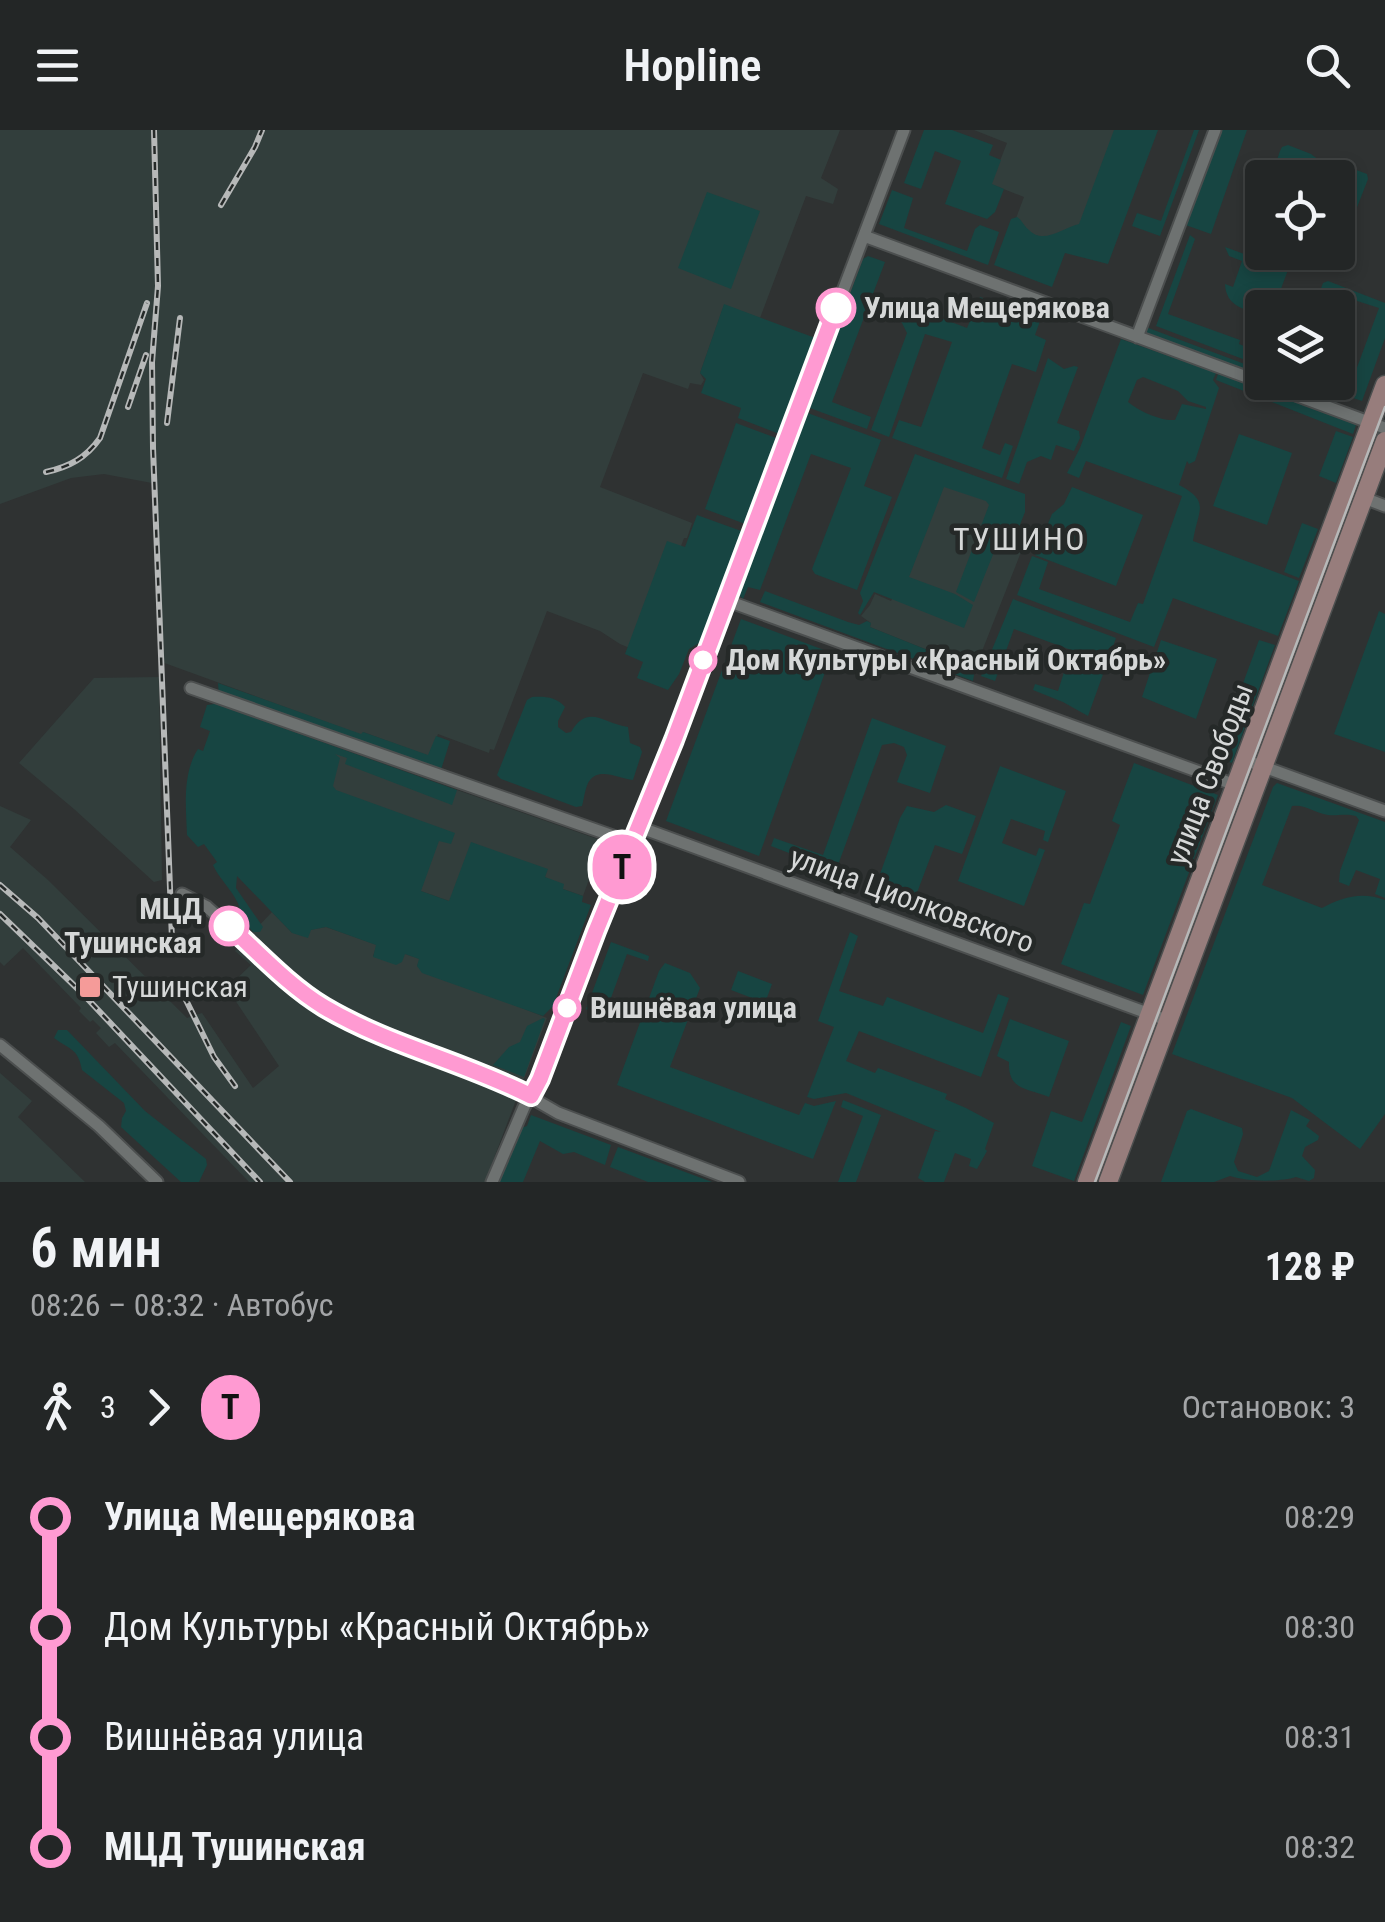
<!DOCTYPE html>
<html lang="ru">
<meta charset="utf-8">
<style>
body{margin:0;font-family:"Roboto Condensed",sans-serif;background:#2b2e2e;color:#f1f3f6;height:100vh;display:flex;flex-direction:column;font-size:38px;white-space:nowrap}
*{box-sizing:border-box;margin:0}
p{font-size:32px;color:#a3a5a7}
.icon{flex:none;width:55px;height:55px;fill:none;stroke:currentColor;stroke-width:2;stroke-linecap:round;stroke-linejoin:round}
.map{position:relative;height:1052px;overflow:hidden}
.side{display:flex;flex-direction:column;background:#232626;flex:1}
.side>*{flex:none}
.badge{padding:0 20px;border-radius:32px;font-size:35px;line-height:65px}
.controls{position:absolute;left:1245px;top:30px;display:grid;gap:20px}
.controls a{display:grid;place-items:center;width:110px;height:110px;border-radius:10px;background:#232626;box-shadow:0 5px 15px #0003,0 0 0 2px #404343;font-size:50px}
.map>.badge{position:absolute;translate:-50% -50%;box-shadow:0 0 0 5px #fff}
.legs{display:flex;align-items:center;gap:15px;height:110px;padding:0 30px;font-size:32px}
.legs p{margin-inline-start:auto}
.summary{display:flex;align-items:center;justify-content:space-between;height:170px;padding:0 30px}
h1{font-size:55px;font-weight:600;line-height:75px}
ul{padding:0 30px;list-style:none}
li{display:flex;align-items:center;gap:35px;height:110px;font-size:38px}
li i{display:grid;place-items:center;width:15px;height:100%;margin:0 12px;background:currentColor}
li i::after{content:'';width:25px;height:25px;margin:-12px;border:8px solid;border-radius:50%;background:#232626}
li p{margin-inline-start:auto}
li:first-child i{background:linear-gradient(#0000 50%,currentColor 0)}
li:last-child i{background:linear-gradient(currentColor 50%,#0000 0)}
header{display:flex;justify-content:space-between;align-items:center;height:130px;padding:0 30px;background:#232626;font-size:45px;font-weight:600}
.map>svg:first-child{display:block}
.built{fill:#323e3c}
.green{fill:#174542;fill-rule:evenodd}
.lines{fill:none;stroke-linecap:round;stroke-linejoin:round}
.minor-casing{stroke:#4c4f4f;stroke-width:15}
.secondary-casing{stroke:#4c4f4f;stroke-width:21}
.minor{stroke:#6e7271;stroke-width:11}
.secondary{stroke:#977d7c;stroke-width:18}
.tram{stroke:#b6b8b8;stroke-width:2.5}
.rail-casing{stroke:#b6b8b8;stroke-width:6}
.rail{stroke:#252928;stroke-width:2.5;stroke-dasharray:8;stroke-linecap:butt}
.line-1-casing{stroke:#fff;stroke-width:22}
.line-1{stroke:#ff9ad2;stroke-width:15}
.stop-1-dot{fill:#fff;stroke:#ff9ad2;stroke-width:5}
.poi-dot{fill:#f59b99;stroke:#252928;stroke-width:4}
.labels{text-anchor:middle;stroke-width:9;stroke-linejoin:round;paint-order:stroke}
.stop-label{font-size:30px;font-weight:bold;fill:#d6d8d8;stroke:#252928;text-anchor:start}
.street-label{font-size:30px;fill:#d6d8d8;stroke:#252928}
.poi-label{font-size:30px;fill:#d6d8d8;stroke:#252928;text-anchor:start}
.neighbourhood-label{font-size:32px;letter-spacing:2.5px;fill:#d6d8d8;stroke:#252928}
</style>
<header><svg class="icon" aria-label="menu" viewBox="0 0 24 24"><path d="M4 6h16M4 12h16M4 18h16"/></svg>Hopline<svg class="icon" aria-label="search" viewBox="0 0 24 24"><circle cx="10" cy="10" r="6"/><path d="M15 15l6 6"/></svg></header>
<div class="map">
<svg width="1385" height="1052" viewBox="0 0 1385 1052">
<rect width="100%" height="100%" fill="#2f3232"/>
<path class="built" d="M 0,0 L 840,0 L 821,48 L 838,59 L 833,74 L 806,66 L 760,188 L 724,175 L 700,243 L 704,250 L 701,255 L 690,253 L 688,259 L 643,243 L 600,357 L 692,393 L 687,408 L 684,408 L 642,523 L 620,514 L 600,501 L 547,481 L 494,620 L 490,619 L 489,623 L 438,604 L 429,626 L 363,602 L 362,605 L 159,531 L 152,353 L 104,344 L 71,348 L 0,374 Z
M 974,0 L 1129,0 L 1086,119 L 1012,99 L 1024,67 L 991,54 L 1007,13 Z
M 913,329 L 1014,368 L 1000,406 L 1023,417 L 975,539 L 870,497 L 871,493 L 861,486 L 870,475 L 875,464 L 891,471 L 895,463 Z
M 159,547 L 162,750 L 154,752 L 74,679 L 19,633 L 94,548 Z
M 331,622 L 397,644 L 457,660 L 603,711 L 583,766 L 563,759 L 545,747 L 547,740 L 449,771 L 421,761 L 319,656 Z
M 0,676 L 31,690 L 10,717 L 48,750 L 187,888 L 202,883 L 253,958 L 279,936 L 227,858 L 251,835 L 235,821 L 272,782 L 292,803 L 326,797 L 377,815 L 373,826 L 405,824 L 420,829 L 417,836 L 547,888 L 485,1052 L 249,1052 L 115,913 L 109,917 L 96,903 L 101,898 L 93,890 L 90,892 L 79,881 L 81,878 L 23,818 L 4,836 L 0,832 Z
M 0,943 L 32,971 L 18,987 L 85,1052 L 0,1052 Z"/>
<path class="green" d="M 924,0 L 952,0 L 993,15 L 989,25 L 1001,30 L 992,54 L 1004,59 L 995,82 L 987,89 L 945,74 L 961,31 L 935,21 L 921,59 L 904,53 Z
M 1114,0 L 1158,0 L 1108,134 L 1065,123 L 1052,157 L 994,135 L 1011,89 L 1017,87 C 1022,90 1024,96 1029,100 C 1043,115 1063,98 1079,94 Z
M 1194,0 L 1199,0 L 1160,106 L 1132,96 L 1137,83 L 1161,91 Z
M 1215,0 L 1247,0 L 1211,104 L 1180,93 Z
M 1288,15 L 1311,24 L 1324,34 L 1338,33 L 1367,44 L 1368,49 L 1339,124 L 1330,138 L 1272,123 L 1338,122 L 1338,48 L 1271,47 L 1280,21 L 1282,17 Z
M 892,60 L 913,68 L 904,98 L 967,121 L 975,99 L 980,95 L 999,102 L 988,135 L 879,94 Z
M 707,62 L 760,81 L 731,159 L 678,138 Z
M 1190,105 L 1195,109 L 1168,184 L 1240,210 L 1239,214 L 1251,219 L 1248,231 L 1156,196 Z
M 1225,117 L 1288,140 L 1279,164 L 1268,177 L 1262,178 L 1262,184 C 1244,180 1226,176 1225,154 L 1233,157 L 1242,131 L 1229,126 Z
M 868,126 L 885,132 L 832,272 L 871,287 L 867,299 L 807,277 L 863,129 Z
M 1328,151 L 1385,173 L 1385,208 L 1362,271 L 1309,253 L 1338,252 L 1338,246 L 1352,251 L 1379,178 L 1351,169 L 1338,206 L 1338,178 L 1314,177 L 1323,153 Z
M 980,167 L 1038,188 L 1040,191 L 1035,205 L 1046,210 L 1036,242 L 1012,234 L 982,318 L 1000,325 L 1005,313 L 1013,316 L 1002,348 L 892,308 L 899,290 L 921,297 L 952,212 L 925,204 L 889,307 L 871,300 L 907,203 L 899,187 L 904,174 L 967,198 Z
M 724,174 L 818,209 L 782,305 L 738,288 L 741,278 L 701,263 L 706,249 L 700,243 Z
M 1143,196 L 1250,236 L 1246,245 L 1139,206 Z
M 1121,209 L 1216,243 L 1213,250 L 1219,258 L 1195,331 L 1189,334 L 1187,331 L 1179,355 C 1211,372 1198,379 1193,411 L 1299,451 L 1278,506 L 1173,468 L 1154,517 L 1017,465 L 1032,426 L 1048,432 L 1039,459 L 1130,492 L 1138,473 L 1143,474 L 1182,366 L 1086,331 L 1079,348 L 1067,343 L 1080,318 ZM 1143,247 L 1178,261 L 1188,271 L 1206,277 L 1206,279 L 1182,274 L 1175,290 C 1160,291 1139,281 1128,272 L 1137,250 Z
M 1048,228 L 1064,239 L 1074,236 L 1078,237 L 1057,293 L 1079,301 L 1080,308 L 1074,321 L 1056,315 L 1051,330 L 1041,326 L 1027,332 L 1019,354 L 1006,349 Z
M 1218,244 L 1356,295 L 1353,304 L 1216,250 Z
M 805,282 L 881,310 L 864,356 L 892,367 L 857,460 L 815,444 L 812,439 L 851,338 L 811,324 L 760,460 L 748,457 L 743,469 L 736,462 Z
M 736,293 L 779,309 L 748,395 L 705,379 Z
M 1336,301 L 1353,307 L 1336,353 L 1319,346 Z
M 1239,304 L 1292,323 L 1267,395 L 1213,376 Z
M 915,324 L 1025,364 L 1025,382 L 1019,397 L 1029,402 L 1023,417 L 1000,407 L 974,472 L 956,462 L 989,375 L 986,371 L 944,357 L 909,447 L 955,464 L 973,475 L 964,498 L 874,462 L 860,485 L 858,483 L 863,471 L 860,463 Z
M 1072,357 L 1143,385 L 1116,456 L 1035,425 L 1052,384 L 1064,374 Z
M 697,385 L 744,402 L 704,510 L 689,519 L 679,544 L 668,560 L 637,548 L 643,532 L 625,524 L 667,411 L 685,417 Z
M 1302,393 L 1318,399 L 1299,448 L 1284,442 Z
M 765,461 L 848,492 L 859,495 L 867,491 L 871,493 L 870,497 L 975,539 L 973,551 L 760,472 Z
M 1013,469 L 1116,508 L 1088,586 L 1063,572 L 1033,560 L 1035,554 L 1058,561 L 1071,520 L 1014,499 L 995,551 L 981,546 Z
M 1379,481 L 1385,484 L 1385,622 L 1334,604 Z
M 741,489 L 832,523 L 759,726 L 666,691 Z
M 1161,510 L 1217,529 L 1196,589 L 1142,567 Z
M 1259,510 L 1275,515 L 1232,633 L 1216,626 Z
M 218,553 L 361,604 L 363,602 L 428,625 L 436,606 L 450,611 L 440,643 L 219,566 Z
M 532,567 C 544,566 557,567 565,577 L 558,591 L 558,597 L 566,603 L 571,602 C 588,573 604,594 628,597 L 630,613 L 640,617 L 642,622 L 633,650 C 620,649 600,637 590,650 C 585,656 584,670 582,676 L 576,677 L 501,649 L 497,645 L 527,570 Z
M 215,574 L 457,660 L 452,675 L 345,634 L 347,628 L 335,624 L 340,628 L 333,656 L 336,660 L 455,703 L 451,714 L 439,711 L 421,761 L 449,771 L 471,712 L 548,739 L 545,747 L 564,754 L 563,759 L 583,766 L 582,772 L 591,775 L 553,876 L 543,886 L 422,843 L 417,836 L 419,829 L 405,824 L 402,832 L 396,835 L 373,827 L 376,815 L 326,797 L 311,800 L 308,808 L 292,803 L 237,746 L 236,758 L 263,797 L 260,802 L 253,802 L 241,788 C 242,768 221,753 213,735 L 217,732 L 204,714 L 198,717 L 187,705 C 186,677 182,644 198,619 L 203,621 L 210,601 L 200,597 L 207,575 Z
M 872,588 L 946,616 L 930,663 L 897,652 L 907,625 L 904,617 L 894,613 L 882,615 L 838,735 L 857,742 L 853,757 L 817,743 L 820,735 L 771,716 L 774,708 L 823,725 Z
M 1134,633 L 1218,665 L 1143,865 L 1061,834 L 1084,773 L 1090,774 L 1120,695 L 1112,691 Z
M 1000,636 L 1066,661 L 1048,712 L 1043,710 L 1045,701 L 1011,689 L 1002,713 L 1036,726 L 1039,718 L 1045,720 L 1024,776 L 958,751 Z
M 1277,653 L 1385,692 L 1385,768 L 1375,764 L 1380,749 L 1356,740 L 1349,756 L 1339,752 L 1340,741 L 1359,690 L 1356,686 C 1345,683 1338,686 1328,685 C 1314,683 1306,674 1292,676 L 1262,755 L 1322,778 C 1342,767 1362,761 1385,770 L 1385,984 L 1360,1019 L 1292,968 L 1172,924 L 1273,657 Z
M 946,675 L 976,686 L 962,724 L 935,715 L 912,776 L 874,761 L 900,688 L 907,676 L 934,682 Z
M 850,802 L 858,806 L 839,861 L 883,876 L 887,867 L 983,903 L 998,864 L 1009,868 L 981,947 L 859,901 L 846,931 L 875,943 L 878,938 L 947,964 L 945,969 L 966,978 L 994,993 L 985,1019 L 987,1021 L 977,1039 L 969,1036 L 971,1029 L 955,1023 L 944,1052 L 925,1052 L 918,1048 L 935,1001 L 941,1002 L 846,963 L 814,969 L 807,967 L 834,897 L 818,891 Z
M 611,812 L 649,826 L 648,831 L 627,824 L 604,887 L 586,879 Z
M 665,833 L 690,843 L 700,858 L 670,937 L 799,985 L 805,973 L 814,976 L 836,971 L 813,1029 L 617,955 L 659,841 Z
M 738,841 L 772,854 L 765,873 L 731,860 Z
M 543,888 L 545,889 L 524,947 L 493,935 L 509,917 L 520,912 L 527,896 Z
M 1010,889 L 1069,911 L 1049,967 C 1026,958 1008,960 1009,932 L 997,926 Z
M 1121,892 L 1131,896 L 1074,1051 L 1032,1036 L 1051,981 L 1082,992 Z
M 58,900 L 67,900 L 145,981 L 206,1029 L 207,1035 L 199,1052 L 181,1052 L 121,997 L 122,988 L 126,981 L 124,973 L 82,940 C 78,918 70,920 54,908 Z
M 843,970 L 881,985 L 856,1052 L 838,1052 L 863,986 L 841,977 Z
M 1191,979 L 1242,998 L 1243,1004 L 1234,1032 L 1238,1041 L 1257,1047 L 1269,1041 L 1291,980 L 1310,990 L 1306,996 L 1319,1006 L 1318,1010 L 1305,1017 L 1302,1026 L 1315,1040 L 1314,1048 L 1309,1051 L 1296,1047 C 1280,1052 1248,1052 1230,1046 L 1214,1052 L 1161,1052 L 1187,981 Z
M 531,985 L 611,1015 L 605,1035 L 574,1022 L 563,1024 L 540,1011 L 523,1052 L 498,1052 L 521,998 L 527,996 Z
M 618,1017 L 712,1052 L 648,1052 L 610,1037 Z"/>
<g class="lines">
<defs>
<path id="minor" d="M 864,106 L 1385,298
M 1137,207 L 1215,0
M 1364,368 L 1385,376
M 725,470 L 1238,656
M 191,558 L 633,713
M 1245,630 L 1385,681
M 639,697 L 1169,891
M 182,764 L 207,777 L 289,851 L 321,875 L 349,890 L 511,956 L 558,983 L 739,1052
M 0,915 L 99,996 L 157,1052
M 492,1052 L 524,977 L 541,949 L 596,801 L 673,609 L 904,0"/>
<path id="secondary" d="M 1087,1052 L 1385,255
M 1108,1052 L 1385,311"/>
</defs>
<use href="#minor" class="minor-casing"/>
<use href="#secondary" class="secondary-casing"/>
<use href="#minor" class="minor"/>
<use href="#secondary" class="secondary"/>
<path class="tram" d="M 1095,1052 L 1385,277"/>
<defs>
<path id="rail" d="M 154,0 L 158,156 L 152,232 L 153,318 L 172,810
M 221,75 L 255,17 L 262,0
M 128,277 L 146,225
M 167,293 L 180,188
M 46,342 C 69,337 86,328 100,308 L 147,173
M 0,755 L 38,788 L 290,1052
M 0,784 L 83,864 L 260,1052
M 184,866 L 214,927 L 235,956"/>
</defs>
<use href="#rail" class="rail-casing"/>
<use href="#rail" class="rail"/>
</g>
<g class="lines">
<defs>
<path id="line-1" d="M 229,796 C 259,823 288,855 324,877 C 388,915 464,932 531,966 L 540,949 L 596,801 L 674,610 L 836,178"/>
</defs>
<use href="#line-1" class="line-1-casing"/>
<use href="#line-1" class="line-1"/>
</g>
<g class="stop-1-dot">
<circle cx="836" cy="178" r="18"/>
<circle cx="703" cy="530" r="12"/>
<circle cx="229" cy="796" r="18"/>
<circle cx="567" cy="878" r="12"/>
</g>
<rect class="poi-dot" x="78" y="845" width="24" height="24" rx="5"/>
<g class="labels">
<g class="stop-label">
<text x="864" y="188">Улица Мещерякова</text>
<text x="726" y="540">Дом Культуры «Красный Октябрь»</text>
<text x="202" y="789" text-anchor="end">МЦД<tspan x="202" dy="34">Тушинская</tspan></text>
<text x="590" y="888">Вишнёвая улица</text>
</g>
<g class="street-label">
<text transform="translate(1210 644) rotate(-69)" y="10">улица Свободы</text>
<text transform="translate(912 770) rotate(20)" y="10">улица Циолковского</text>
</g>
<g class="poi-label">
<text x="112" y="867">Тушинская</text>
</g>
<g class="neighbourhood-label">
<text x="1020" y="420">ТУШИНО</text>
</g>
</g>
</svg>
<div class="controls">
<a><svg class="icon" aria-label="locate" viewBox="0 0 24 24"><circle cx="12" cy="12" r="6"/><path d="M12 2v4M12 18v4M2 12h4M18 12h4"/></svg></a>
<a><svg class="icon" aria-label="layers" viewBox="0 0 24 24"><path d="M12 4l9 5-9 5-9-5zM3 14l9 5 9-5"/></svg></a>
</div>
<b class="badge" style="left:622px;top:737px;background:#ff9ad2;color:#111">Т</b>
</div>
<section class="side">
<div class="summary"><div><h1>6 мин</h1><p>08:26 – 08:32 · Автобус</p></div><b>128 ₽</b></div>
<div class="legs"><svg class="icon" aria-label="walk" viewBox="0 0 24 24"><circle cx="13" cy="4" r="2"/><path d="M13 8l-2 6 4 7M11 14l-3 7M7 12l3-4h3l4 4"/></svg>3<svg class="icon" aria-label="forward" viewBox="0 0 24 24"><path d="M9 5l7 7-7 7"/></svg><b class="badge" style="background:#ff9ad2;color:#111">Т</b><p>Остановок: 3</p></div>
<ul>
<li><i style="color:#ff9ad2"></i><b>Улица Мещерякова</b><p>08:29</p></li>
<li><i style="color:#ff9ad2"></i><span>Дом Культуры «Красный Октябрь»</span><p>08:30</p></li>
<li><i style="color:#ff9ad2"></i><span>Вишнёвая улица</span><p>08:31</p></li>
<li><i style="color:#ff9ad2"></i><b>МЦД Тушинская</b><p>08:32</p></li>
</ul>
</section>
